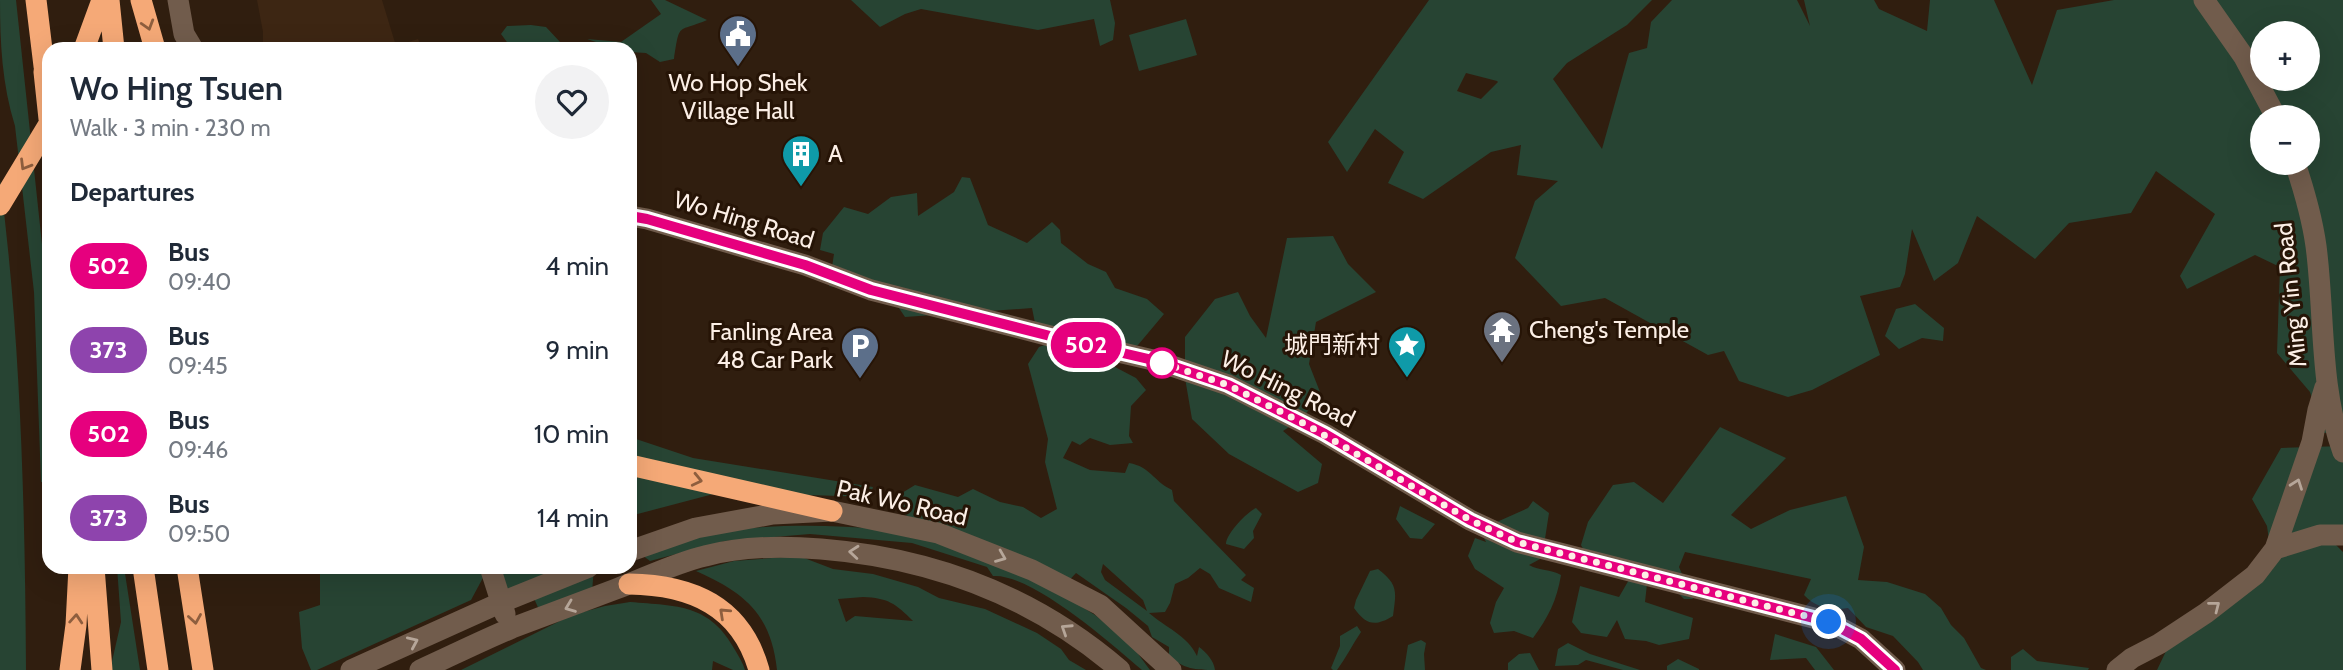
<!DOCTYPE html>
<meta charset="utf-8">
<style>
body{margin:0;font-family:Cabin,"Noto Sans TC",sans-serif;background:#f2f2f3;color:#1f2937;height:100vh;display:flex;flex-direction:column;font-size:26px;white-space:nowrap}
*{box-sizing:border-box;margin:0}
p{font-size:23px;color:#747a83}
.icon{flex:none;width:38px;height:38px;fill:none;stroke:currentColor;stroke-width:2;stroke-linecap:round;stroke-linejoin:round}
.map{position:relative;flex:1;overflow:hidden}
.panel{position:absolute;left:42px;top:42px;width:595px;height:532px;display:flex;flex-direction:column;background:#fff;border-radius:21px;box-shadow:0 7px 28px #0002}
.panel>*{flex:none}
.badge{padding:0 14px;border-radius:23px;font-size:24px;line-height:46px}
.fabs{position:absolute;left:2250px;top:21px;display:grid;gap:14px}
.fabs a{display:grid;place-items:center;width:70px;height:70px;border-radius:50%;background:#fff;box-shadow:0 7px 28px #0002;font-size:35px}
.you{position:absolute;width:35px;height:35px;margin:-18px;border:5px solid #fff;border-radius:50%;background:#1a73e8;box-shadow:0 0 0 10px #1a73e833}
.map>.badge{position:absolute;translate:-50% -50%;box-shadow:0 0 0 4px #fff}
h2{padding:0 28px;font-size:26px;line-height:63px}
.round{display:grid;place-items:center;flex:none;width:74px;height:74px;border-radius:37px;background:#f2f2f3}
.overview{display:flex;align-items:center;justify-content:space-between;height:119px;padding:0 28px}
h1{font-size:33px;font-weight:600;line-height:52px}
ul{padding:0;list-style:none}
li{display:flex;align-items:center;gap:21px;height:84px;padding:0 28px}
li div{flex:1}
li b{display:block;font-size:26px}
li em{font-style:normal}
li .badge{min-width:77px;font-weight:700;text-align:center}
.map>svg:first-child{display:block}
.built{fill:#3d2613}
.green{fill:#274433;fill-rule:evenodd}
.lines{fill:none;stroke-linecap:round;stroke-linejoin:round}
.street{stroke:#715c4c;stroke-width:21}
.secondary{stroke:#715c4c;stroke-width:21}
.highway{stroke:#f5a977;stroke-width:21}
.oneway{stroke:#8e5e3e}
.oneway2{stroke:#b6a699}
.line-casing{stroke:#fff;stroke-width:16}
.line{stroke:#e6007e;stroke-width:10}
.walk{stroke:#fcefe6;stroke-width:7;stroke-dasharray:0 12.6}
.stop-dot{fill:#fff;stroke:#e6007e;stroke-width:3.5}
.labels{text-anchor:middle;stroke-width:6;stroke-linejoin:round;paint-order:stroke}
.poi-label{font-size:24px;fill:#fcefe6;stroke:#261406;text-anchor:start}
.street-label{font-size:24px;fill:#fcefe6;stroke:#261406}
</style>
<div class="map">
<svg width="2343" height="670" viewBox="0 0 2343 670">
<rect width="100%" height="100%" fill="#301e0f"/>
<path class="built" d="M 257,0 L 382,0 L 396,46 L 418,39 L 422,49 L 263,49 L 263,32 Z"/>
<path class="green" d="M 0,0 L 16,0 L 49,310 L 49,482 L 41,482 L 34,292 L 15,126 C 2,84 0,43 0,0 Z
M 651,0 L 665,0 L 707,20 C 677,33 680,21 674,59 L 660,62 L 646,53 L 630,52 L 630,49 L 617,49 L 587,39 L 621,42 L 661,14 Z
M 851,0 L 1110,0 L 1115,23 L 1113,40 L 1100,46 L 1094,19 L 1038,30 L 921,9 L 905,14 L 880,27 Z
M 1429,0 L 1652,0 L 1627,25 L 1567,63 L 1553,79 L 1602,149 L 1629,53 L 1647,48 L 1651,22 L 1672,0 L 1797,0 L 1810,26 L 1804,0 L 1874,0 L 1879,9 L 1927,31 L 1930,0 L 1994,0 L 2032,85 L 2057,10 L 2114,0 L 2343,0 L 2343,432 L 2323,433 L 2310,392 L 2277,353 L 2280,267 L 2255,255 L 2187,289 L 2180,276 L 2215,214 L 2156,171 L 2131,213 L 2069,223 L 2035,259 L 1977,216 L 1958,263 L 1934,281 L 1912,229 L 1905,274 L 1900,287 L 1860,296 L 1880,355 L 1812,390 L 1788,397 L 1739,381 L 1724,351 L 1708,355 L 1605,298 L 1561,306 L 1515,258 L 1535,201 L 1558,181 L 1517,175 L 1521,145 L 1491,152 L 1423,199 L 1388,183 L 1404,152 L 1375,129 L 1347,172 L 1328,142 ZM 2263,33 L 2308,33 L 2308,79 L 2263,79 ZM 1466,73 L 1497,81 L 1498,82 L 1481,99 L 1457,91 ZM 2263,117 L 2308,117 L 2308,163 L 2263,163 Z
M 1186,19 L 1197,55 L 1139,71 L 1129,35 Z
M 531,25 L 546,27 L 561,43 L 563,49 L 512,49 L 501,34 L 507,26 Z
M 962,177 L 970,178 L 988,225 L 1027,243 L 1052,222 L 1060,230 L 1061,243 L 1088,264 L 1106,272 L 1115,288 L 1147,299 L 1164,314 L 1138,345 L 1102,361 L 1076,352 L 1035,323 L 1032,308 L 905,317 L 886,289 L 846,289 L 829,286 L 834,254 L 820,250 L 823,233 L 844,207 L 868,214 L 891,197 L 917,193 L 918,216 L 954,192 Z
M 0,180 C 21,340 25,509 26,670 L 0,670 Z
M 1333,236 L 1348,264 L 1376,292 L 1316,322 L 1309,364 L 1320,392 L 1304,417 L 1283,431 L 1322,464 L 1318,483 L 1298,492 L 1229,454 L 1192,419 L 1185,378 L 1185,337 L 1215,299 L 1238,292 L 1250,316 L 1266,338 L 1287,238 Z
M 1915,304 L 1944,328 L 1943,341 L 1922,338 L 1899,349 L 1885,336 L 1896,309 Z
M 1055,341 L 1057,354 L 1102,371 L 1115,367 L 1136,378 L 1146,390 L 1131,406 L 1129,436 L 1133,443 L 1110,445 L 1090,438 L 1080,445 L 1072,441 L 1063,458 L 1090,470 L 1125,473 L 1129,463 C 1151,467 1152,480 1172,490 L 1174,501 L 1246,575 L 1241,580 L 1254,588 L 1251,602 L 1219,588 L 1210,574 L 1200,568 L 1188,578 L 1175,584 L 1170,603 L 1165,612 L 1149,613 C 1165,627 1188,636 1197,656 L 1199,647 C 1206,652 1214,661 1215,670 C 1195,670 1184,669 1169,656 L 1169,647 L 1152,637 L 1148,626 L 1126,608 L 1076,573 L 1062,588 L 1053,589 L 1095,615 L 1130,643 L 1150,670 L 1142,670 C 1112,644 1031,573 993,576 L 987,567 L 912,543 L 810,534 L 725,541 L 650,561 L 642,555 C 665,548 690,538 714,533 C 795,519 877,528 959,536 L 900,513 L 897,496 L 915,485 L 958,497 L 973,489 L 1000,502 L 1023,507 L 1041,518 L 1057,509 L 1045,462 L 1048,439 L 1028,364 L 1039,347 ZM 1103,564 L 1143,600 L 1147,611 L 1105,580 L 1101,572 Z
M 1720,427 L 1786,458 L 1731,515 L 1751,529 L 1790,510 L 1846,496 L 1864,547 L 1858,580 L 1887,582 L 1925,594 L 1941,608 L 1951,625 L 1964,638 L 1981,668 L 1986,670 L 1923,670 L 1918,662 L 1893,636 L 1866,627 L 1848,608 C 1832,611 1816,608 1804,595 L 1811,579 L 1685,552 L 1679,567 L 1693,599 L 1684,599 L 1673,588 L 1647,584 L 1645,602 L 1693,618 L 1689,639 L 1659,645 L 1646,641 L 1625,639 L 1617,620 L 1607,637 L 1581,633 L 1572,622 L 1580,586 L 1619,597 L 1630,578 L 1594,569 L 1581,545 L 1588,522 L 1613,485 L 1634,482 L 1663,503 Z
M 630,437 L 693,458 L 873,487 L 870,497 L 721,492 L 630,516 Z
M 2343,446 L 2343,526 L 2328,537 L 2343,552 L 2343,670 L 2157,670 L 2167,649 L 2273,569 L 2267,526 L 2252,499 L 2281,448 Z
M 1533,501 L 1549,513 L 1542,558 L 1529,565 C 1540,571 1550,569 1561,575 C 1557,600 1548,618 1533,638 L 1514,631 L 1494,633 L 1490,623 L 1496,602 L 1504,588 L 1475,569 L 1468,556 L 1475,538 L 1486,542 L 1482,534 L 1499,521 L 1528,508 Z
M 1400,506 L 1435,524 L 1422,539 L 1410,538 L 1396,519 Z
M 1256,508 L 1262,514 L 1253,531 L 1254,538 L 1244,549 L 1226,544 C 1226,534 1247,512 1256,508 Z
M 799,556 L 833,569 L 873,574 L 918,587 L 939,598 L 985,609 L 1037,633 L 1061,649 L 1069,660 L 1086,670 L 777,670 C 771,614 745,593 696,571 L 734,561 ZM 863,597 C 888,598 895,603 913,621 L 855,616 L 846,622 L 838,599 Z
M 117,567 L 124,567 L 140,670 L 110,670 L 121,622 Z
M 320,567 L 594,567 L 591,605 L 545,623 L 532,594 L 504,590 L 485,574 L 471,600 L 317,670 L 311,670 L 302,648 L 299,612 L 320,605 Z
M 1378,569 C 1399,585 1396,592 1393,616 C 1375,627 1366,625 1354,608 L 1356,600 L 1370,571 Z
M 630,602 C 678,606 710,604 735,650 C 739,657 743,663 745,670 L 733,670 L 713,661 L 712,670 L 461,670 L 572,615 L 605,606 Z
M 1357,626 L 1361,632 C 1352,645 1346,658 1337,670 L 1333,670 L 1331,668 L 1340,646 L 1340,636 Z
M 1775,634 L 1816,647 L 1834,670 L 1815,670 L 1806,658 L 1770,660 Z
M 1421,640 L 1426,643 L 1424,654 L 1425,670 L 1404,670 L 1408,645 Z
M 1568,643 L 1590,654 L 1640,670 L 1623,670 L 1586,660 L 1578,665 L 1555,666 L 1558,649 Z
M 2023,649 L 2037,661 L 2089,668 L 2088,670 L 2011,670 L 2011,657 Z
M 1530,653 L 1539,670 L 1508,670 L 1508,663 L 1519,654 Z
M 1678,659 L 1699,669 L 1699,670 L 1667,670 L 1667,666 Z"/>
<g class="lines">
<path class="street" d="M 2204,0 L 2244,57 L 2276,117
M 2295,163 C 2304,190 2312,217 2316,246 C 2325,314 2319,387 2343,452
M 2275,549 L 2312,442 L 2318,410 L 2325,387
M 2117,670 L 2132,658 L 2159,644 L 2206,613 L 2255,575 L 2275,549 L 2320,535 L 2343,535"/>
<path class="secondary" d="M 178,0 L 184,34 L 193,49
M 630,216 L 647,219 L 805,265 L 871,290 L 1054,337 L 1157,361 L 1228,385 L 1325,434 L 1470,520 L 1517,542 L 1829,622 L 1861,639 L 1895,670
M 630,551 L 696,528 L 773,514 L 832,511 L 938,533 L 1032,570 L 1100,605 L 1171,670
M 490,567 L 505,614
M 351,670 L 502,602 L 589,567
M 420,670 C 451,656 481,641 512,628 C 546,615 581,602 616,589 C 645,578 675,563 705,556 C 742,546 784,546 821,549 C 933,558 1034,596 1120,670"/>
<path class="highway" d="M 36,0 L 44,66 L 49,85
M 109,0 L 114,49
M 141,0 L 155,49
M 84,49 L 102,0
M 44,72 L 49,119
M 0,205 L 49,124
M 630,465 L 832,511
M 94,567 L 102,670
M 143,567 L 158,670
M 187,567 L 203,670
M 629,584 C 692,585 741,606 759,670
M 70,670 L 76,625 L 79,567"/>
</g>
<defs><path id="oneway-chevron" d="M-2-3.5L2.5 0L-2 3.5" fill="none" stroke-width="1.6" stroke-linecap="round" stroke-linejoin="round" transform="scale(1.75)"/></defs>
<g class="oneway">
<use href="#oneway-chevron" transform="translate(148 25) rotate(73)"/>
<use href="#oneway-chevron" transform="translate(25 165) rotate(121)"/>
<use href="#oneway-chevron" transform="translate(697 480) rotate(13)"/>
<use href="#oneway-chevron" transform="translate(724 613) rotate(-137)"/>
<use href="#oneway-chevron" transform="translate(76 619) rotate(-86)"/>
<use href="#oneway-chevron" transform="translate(195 619) rotate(81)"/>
</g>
<g class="oneway2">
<use href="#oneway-chevron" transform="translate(2297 484) rotate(-70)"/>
<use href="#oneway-chevron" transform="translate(854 552) rotate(-175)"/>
<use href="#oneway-chevron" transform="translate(1001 557) rotate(22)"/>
<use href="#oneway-chevron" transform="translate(2215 606) rotate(-38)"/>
<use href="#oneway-chevron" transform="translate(570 607) rotate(159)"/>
<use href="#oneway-chevron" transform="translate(1066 629) rotate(-147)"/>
<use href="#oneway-chevron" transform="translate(413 642) rotate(-24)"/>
</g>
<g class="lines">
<defs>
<path id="line" d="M 630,216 L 647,219 L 805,265 L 871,290 L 1054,337 L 1157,361 L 1228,385 L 1325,434 L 1470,520 L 1517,542 L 1829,622 L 1861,639 L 1895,670"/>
</defs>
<use href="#line" class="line-casing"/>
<use href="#line" class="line"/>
<path class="walk" d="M 1162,363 L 1157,361 L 1228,385 L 1307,425 L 1470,520 L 1517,542 L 1829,622"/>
</g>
<defs>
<symbol id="civic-pin" viewBox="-11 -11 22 30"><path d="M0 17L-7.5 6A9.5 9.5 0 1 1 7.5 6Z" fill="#5c6f8a" stroke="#261406"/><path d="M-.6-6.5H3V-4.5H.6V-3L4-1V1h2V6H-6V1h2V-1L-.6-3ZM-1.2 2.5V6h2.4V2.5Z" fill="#fff"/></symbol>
<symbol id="building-pin" viewBox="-11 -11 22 30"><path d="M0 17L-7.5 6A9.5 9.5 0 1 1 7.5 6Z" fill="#0f9aa8" stroke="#261406"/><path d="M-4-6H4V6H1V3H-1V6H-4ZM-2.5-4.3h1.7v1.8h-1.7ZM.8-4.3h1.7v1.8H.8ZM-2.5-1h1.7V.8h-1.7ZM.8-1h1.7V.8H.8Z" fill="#fff"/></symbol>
<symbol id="temple-pin" viewBox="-11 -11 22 30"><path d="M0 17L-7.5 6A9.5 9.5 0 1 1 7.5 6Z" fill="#6b7280" stroke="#261406"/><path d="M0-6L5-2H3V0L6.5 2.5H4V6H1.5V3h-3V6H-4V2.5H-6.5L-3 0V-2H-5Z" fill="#fff"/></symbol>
<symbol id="sight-pin" viewBox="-11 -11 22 30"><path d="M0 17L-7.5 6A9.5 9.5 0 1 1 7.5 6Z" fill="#0f9aa8" stroke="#261406"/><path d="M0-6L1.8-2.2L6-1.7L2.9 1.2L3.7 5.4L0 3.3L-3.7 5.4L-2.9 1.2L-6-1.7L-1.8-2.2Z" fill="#fff"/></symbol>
<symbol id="parking-pin" viewBox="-11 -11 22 30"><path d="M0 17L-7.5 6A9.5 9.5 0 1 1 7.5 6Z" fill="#5c6f8a" stroke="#261406"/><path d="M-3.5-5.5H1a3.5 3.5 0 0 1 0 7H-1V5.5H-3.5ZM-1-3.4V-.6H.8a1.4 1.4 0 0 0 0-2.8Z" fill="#fff"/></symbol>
</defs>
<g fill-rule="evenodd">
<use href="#civic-pin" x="716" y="12" width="44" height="60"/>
<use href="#building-pin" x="779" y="132" width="44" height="60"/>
<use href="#temple-pin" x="1480" y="308" width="44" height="60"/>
<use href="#sight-pin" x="1385" y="323" width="44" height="60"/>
<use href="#parking-pin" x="838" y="324" width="44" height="60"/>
</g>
<circle class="stop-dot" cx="1162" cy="363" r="14"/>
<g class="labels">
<g class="poi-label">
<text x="738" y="91" text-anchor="middle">Wo Hop Shek<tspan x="738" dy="28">Village Hall</tspan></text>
<text x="828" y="162">A</text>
<text x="1529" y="338">Cheng's Temple</text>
<text x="833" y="340" text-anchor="end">Fanling Area<tspan x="833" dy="28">48 Car Park</tspan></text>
<text x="1380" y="353" text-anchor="end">城門新村</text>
</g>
<g class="street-label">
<text transform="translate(744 220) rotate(17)" y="8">Wo Hing Road</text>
<text transform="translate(2291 295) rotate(-96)" y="8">Ming Yin Road</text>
<text transform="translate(1288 389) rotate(26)" y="8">Wo Hing Road</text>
<text transform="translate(902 503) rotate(13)" y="8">Pak Wo Road</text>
</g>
</g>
</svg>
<div class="fabs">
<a>+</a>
<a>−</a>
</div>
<div class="you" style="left:1829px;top:622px"></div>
<b class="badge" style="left:1086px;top:345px;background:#e6007e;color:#fff">502</b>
<section class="panel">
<div class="overview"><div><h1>Wo Hing Tsuen</h1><p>Walk · 3 min · 230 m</p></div><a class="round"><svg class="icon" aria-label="heart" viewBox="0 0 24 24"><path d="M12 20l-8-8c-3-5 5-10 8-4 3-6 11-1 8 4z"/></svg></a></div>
<h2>Departures</h2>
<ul>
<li><span class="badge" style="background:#e6007e;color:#fff">502</span><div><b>Bus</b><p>09:40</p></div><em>4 min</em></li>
<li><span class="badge" style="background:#8e44ad;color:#fff">373</span><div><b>Bus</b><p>09:45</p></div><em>9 min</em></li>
<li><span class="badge" style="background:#e6007e;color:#fff">502</span><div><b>Bus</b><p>09:46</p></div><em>10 min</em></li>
<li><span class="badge" style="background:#8e44ad;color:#fff">373</span><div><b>Bus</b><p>09:50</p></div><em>14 min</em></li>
</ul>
</section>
</div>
